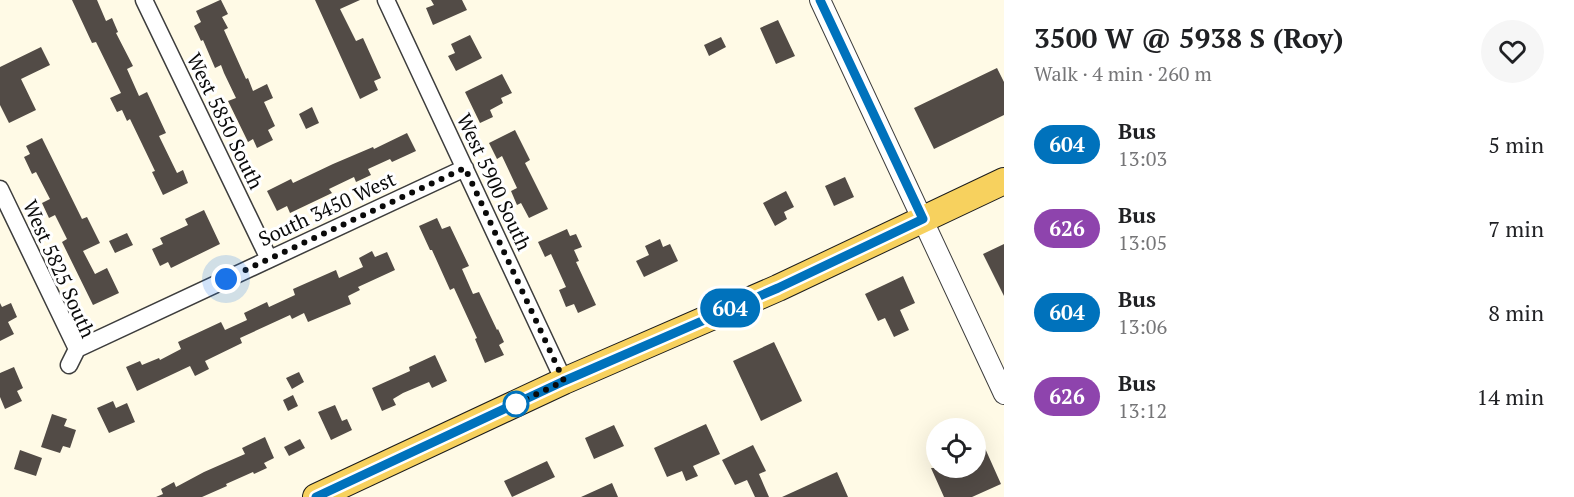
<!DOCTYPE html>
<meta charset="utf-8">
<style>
body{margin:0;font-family:"PT Serif",serif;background:#f6f6f6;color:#202124;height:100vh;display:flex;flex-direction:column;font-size:22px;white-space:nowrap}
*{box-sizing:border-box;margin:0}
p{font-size:20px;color:#757577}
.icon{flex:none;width:33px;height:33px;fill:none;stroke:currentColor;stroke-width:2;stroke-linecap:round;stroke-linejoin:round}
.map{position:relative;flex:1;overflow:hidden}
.panel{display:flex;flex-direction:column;background:#fff;width:570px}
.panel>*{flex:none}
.badge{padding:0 12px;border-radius:20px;font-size:21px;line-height:39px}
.fabs{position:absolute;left:926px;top:418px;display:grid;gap:12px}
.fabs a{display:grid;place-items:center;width:60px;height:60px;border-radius:50%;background:#fff;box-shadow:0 6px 24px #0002;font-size:30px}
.you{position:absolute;width:30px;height:30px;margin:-15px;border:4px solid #fff;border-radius:50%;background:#1a73e8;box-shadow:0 0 0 9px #1a73e833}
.map>.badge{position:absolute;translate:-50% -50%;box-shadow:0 0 0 3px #fff}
.round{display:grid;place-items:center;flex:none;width:63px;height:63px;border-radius:32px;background:#f6f6f6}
.head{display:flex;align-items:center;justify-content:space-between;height:102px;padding:0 30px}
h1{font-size:28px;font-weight:600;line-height:45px}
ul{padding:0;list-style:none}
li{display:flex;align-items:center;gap:18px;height:84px;padding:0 30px}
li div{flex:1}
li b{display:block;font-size:22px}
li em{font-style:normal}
li .badge{min-width:66px;font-weight:700;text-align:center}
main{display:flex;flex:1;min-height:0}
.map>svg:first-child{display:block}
.building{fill:#524b46}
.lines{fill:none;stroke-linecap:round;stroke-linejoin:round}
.minor-casing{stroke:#3d3d3d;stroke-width:19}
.tertiary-casing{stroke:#3d3d3d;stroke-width:22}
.primary-casing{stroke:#1b1b1b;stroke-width:28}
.minor{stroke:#fff;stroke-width:16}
.tertiary{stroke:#fff;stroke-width:20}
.primary{stroke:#f7d15e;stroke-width:26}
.line-casing{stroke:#fff;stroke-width:14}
.line{stroke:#0072bc;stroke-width:9}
.walk{stroke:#0a0a0a;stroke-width:6;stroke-dasharray:0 10.8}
.stop-dot{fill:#fff;stroke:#0072bc;stroke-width:3}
.labels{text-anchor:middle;stroke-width:6;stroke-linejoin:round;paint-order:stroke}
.street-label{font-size:20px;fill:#0a0a0a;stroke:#fff}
</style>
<main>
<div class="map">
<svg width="1004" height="497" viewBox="0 0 1004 497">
<rect width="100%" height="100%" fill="#fffae6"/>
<path class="building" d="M 72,0 L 97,0 L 106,21 L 112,18 L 118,32 L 116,33 L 133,66 L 127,69 L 139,96 L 147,92 L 166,133 L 159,136 L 177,173 L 183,170 L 188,183 L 163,195 L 152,172 L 155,171 L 130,119 L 127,121 L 122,110 L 117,112 L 110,98 L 121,93 L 96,42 L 92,43 Z
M 220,0 L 221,0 L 228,14 L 222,17 L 228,28 L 224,30 L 246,79 L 248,78 L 253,91 L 267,84 L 273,98 L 264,102 L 275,126 L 268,130 L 273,140 L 257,148 L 253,139 L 248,142 L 228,101 L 236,98 L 224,73 L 221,65 L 215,68 L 203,40 L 201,41 L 194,26 L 201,22 L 196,11 Z
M 315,0 L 360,0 L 340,9 L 356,41 L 363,38 L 381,78 L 374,81 L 378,90 L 360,99 Z
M 431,0 L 462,0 L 467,10 L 433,25 L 426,8 L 434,5 Z
M 778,20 L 795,56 L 776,64 L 760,28 Z
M 470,35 L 482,58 L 456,71 L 448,56 L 455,53 L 451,44 Z
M 721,37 L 726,47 L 709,56 L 704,45 Z
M 41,47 L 50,65 L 21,79 L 36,110 L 9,123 L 0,105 L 0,67 Z
M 997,68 L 1004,82 L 1004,115 L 934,149 L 914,108 Z
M 502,74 L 512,93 L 501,98 L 503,103 L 490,110 L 493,117 L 480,123 L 465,92 Z
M 312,107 L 319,123 L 306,129 L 299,114 Z
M 515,130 L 530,160 L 525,163 L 548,209 L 529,218 L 521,203 L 517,205 L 511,191 L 517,188 L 502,156 L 497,159 L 489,143 Z
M 407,133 L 416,151 L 392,162 L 390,159 L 368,169 L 371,175 L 356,182 L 354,177 L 329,189 L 332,193 L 290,213 L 287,206 L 277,211 L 267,191 L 291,179 L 293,183 L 333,164 L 373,147 L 374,149 Z
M 42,138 L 82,219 L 87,217 L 100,243 L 83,251 L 95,274 L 107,268 L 119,293 L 93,305 L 62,242 L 67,239 L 55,215 L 49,218 L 42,203 L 50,199 L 36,172 L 32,174 L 24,157 L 30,154 L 26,146 Z
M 845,177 L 854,197 L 834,206 L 825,186 Z
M 786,191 L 794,207 L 784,212 L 787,219 L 775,226 L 763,203 Z
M 204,210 L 220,244 L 171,268 L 168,262 L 160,266 L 152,249 L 163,244 L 160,238 L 188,225 L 185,219 Z
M 437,218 L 442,229 L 450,226 L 469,266 L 462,269 L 473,294 L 479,292 L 497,330 L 498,329 L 504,342 L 499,345 L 504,355 L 485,363 L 475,339 L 477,338 L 454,288 L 450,290 L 432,250 L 430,250 L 419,226 Z
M 567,229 L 570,236 L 576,234 L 582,247 L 574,250 L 579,261 L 576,262 L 596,305 L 578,313 L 574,304 L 566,307 L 559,290 L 566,287 L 551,254 L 545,257 L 538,242 Z
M 127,233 L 133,245 L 115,253 L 109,241 Z
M 660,239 L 663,247 L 670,244 L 678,261 L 644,277 L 636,261 L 649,255 L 645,246 Z
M 1004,244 L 1004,296 L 983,254 Z
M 372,251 L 375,257 L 387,252 L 395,270 L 358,287 L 360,290 L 348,296 L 351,304 L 308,322 L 304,313 L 292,319 L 290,315 L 240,338 L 242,343 L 205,361 L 209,369 L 195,376 L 190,366 L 137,391 L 126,367 L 140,361 L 142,365 L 159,358 L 160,360 L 181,349 L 178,342 L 221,322 L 225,330 L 247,320 L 244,313 L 267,302 L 269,307 L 295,295 L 293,289 L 336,270 L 339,278 L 363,267 L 359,258 Z
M 903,276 L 915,303 L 900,310 L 909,330 L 894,337 L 885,318 L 878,321 L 865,294 Z
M 0,303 L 2,307 L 11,303 L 17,317 L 8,322 L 14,334 L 0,341 Z
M 774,342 L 802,401 L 761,421 L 733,361 Z
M 435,355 L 447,381 L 432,388 L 429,382 L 403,393 L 393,399 L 396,405 L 382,411 L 372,388 L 410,371 L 409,367 Z
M 14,367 L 23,388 L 17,391 L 22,401 L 5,409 L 0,397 L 0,373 Z
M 299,372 L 304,382 L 292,389 L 286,378 Z
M 293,395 L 298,406 L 288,411 L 283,400 Z
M 113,401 L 116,408 L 127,403 L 135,422 L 109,433 L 97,408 Z
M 335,405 L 342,421 L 347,419 L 352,430 L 331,440 L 318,412 Z
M 52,414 L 67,419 L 64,426 L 76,430 L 70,448 L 63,446 L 60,453 L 41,447 Z
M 706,424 L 720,454 L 693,466 L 698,476 L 686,481 L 682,471 L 667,477 L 654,448 Z
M 614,425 L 624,446 L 594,459 L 585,438 Z
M 265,437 L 274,458 L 264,463 L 267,468 L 254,474 L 253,472 L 226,484 L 227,486 L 202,497 L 156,497 L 163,494 L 161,489 L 174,482 L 176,487 L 204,472 L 245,454 L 242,448 Z
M 300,439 L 305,448 L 289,456 L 284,447 Z
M 753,445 L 766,471 L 759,474 L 769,497 L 755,497 L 747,480 L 735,485 L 722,460 Z
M 984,446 L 1001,484 L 972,497 L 944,497 L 931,468 L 975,468 L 975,450 Z
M 20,450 L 42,458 L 36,476 L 14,469 Z
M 547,461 L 555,477 L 512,497 L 504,481 Z
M 837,472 L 848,497 L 782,497 Z
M 612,483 L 618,497 L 581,497 Z"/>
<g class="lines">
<defs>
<path id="minor" d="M 144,0 L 269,259
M 386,0 L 564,381
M 0,189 L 77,349 L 69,365
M 77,349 L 465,168"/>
<path id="tertiary" d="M 820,0 L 1004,394"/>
<path id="primary" d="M 316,497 L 564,381 L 778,288 L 1004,181"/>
</defs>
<use href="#minor" class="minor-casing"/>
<use href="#tertiary" class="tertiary-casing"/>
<use href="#primary" class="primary-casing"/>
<use href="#minor" class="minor"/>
<use href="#tertiary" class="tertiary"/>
<use href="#primary" class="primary"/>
</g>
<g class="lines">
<defs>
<path id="line" d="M 316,497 L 564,381 L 778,288 L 923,219 L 820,0"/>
</defs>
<use href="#line" class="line-casing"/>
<use href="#line" class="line"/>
<path class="walk" d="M 226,279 L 465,168 L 564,381 L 516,404"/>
</g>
<circle class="stop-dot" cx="516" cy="404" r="12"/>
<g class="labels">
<g class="street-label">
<text transform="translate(225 121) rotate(64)" y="7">West 5850 South</text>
<text transform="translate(494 182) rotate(65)" y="7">West 5900 South</text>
<text transform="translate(327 209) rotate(-25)" y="7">South 3450 West</text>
<text transform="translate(59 269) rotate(66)" y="7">West 5825 South</text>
</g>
</g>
</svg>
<div class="fabs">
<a><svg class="icon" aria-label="locate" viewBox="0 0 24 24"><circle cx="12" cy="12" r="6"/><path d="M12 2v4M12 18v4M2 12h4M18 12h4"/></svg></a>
</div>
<div class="you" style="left:226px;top:279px"></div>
<b class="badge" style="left:730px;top:308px;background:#0072bc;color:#fff">604</b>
</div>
<section class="panel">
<div class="head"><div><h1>3500 W @ 5938 S (Roy)</h1><p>Walk · 4 min · 260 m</p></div><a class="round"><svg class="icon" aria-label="heart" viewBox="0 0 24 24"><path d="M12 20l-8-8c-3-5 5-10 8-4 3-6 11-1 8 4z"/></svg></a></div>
<ul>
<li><span class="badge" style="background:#0072bc;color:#fff">604</span><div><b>Bus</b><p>13:03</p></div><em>5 min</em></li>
<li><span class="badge" style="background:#8e44ad;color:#fff">626</span><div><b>Bus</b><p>13:05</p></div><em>7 min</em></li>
<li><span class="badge" style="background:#0072bc;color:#fff">604</span><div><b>Bus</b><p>13:06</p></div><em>8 min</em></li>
<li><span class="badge" style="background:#8e44ad;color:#fff">626</span><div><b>Bus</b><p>13:12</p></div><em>14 min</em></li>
</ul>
</section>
</main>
